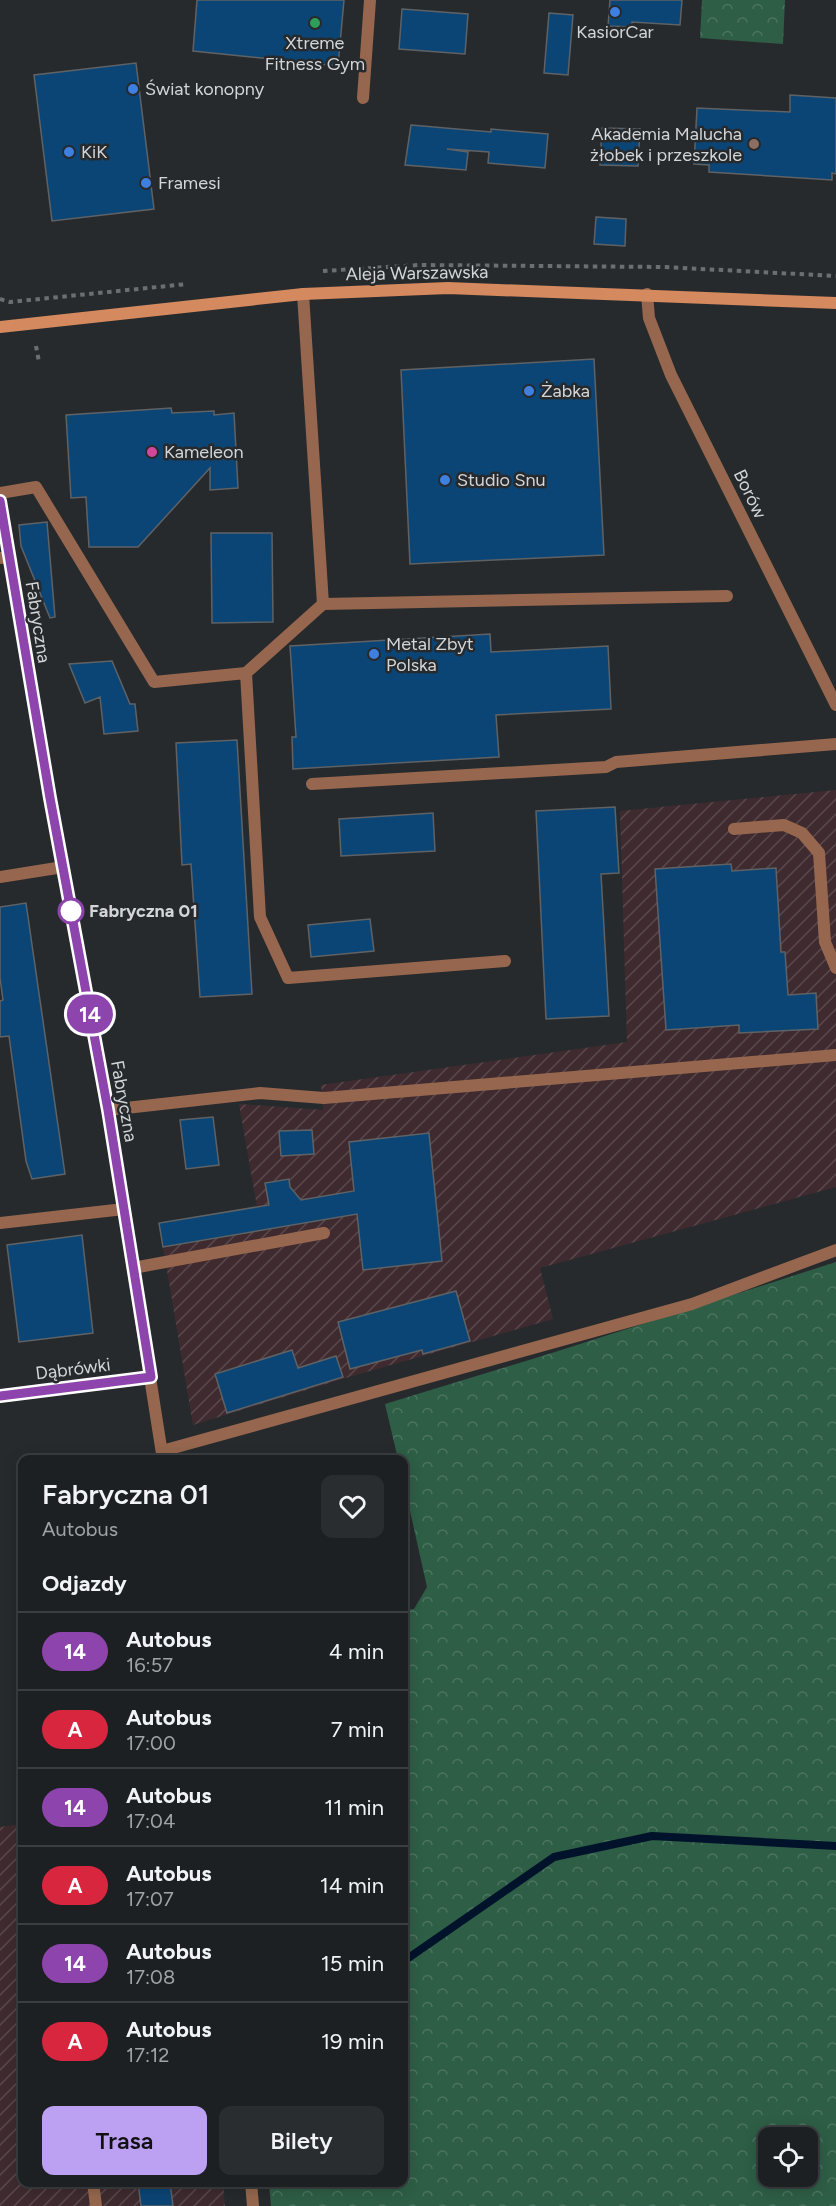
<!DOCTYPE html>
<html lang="pl">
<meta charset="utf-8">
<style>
body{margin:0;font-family:Figtree,sans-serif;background:#2a2d2f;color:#f1f3f6;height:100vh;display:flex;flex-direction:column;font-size:22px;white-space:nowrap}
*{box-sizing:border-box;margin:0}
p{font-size:20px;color:#a0a3a5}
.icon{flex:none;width:33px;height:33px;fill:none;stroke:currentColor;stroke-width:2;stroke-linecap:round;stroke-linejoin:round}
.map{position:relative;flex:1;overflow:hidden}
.panel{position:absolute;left:18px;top:1455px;width:390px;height:732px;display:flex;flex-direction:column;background:#1d2022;border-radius:12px;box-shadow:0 3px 15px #0003,0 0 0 2px #3b3e40}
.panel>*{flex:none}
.badge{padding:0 12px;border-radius:20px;font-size:21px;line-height:39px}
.fabs{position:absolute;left:758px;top:2127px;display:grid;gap:12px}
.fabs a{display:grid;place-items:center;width:60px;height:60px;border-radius:12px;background:#1d2022;box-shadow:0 3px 15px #0003,0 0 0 2px #3b3e40;font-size:30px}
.map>.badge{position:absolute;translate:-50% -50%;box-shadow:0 0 0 3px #fff}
h2{padding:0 24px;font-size:22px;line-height:54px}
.round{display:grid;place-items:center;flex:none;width:63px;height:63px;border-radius:12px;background:#2a2d2f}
.headline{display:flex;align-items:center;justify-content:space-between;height:102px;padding:0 24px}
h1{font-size:28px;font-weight:600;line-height:45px}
.action{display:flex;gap:12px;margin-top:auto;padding:12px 24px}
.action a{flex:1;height:69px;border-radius:12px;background:#bca0f2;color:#111;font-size:24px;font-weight:600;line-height:69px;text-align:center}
.action a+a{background:#2a2d2f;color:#f1f3f6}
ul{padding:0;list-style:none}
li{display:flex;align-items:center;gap:18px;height:78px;padding:0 24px;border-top:2px solid #3b3e40}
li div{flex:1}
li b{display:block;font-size:22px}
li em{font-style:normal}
li .badge{min-width:66px;font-weight:700;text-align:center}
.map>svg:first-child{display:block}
.industrial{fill:url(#industrial-furrows)}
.park{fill:url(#park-crowns);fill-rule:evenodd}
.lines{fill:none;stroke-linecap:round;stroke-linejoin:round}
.stream{stroke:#00132b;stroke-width:8}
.building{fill:#0b4575;stroke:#5f6265;stroke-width:1.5}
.path{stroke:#6c6f71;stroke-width:4;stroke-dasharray:4.5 4.5;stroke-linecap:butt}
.lane{stroke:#96674e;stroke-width:12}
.street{stroke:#96674e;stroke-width:12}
.secondary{stroke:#d4895f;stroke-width:12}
.line-casing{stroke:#fff;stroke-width:14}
.line{stroke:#8e44ad;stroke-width:9}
.shop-dot{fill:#3f7fe0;stroke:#272a2d;stroke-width:2}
.leisure-dot{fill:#2e9e5b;stroke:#272a2d;stroke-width:2}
.education-dot{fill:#8d6e63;stroke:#272a2d;stroke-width:2}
.hotel-dot{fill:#d1479c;stroke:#272a2d;stroke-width:2}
.stop-dot{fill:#fff;stroke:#8e44ad;stroke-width:3}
.labels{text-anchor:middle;stroke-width:5;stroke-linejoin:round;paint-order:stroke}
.poi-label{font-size:18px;fill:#d3d5d7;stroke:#272a2d;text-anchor:start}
.street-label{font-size:18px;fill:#d3d5d7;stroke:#272a2d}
.stop-label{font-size:18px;font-weight:bold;fill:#d3d5d7;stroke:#272a2d;text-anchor:start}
</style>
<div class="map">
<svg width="836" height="2206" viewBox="0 0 836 2206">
<defs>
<pattern id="industrial-furrows" width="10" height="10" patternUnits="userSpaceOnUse" patternTransform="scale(1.5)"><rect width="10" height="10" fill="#3f2b2f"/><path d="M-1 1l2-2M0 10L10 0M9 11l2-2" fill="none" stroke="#5a494c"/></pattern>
<pattern id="park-crowns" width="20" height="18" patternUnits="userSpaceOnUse" patternTransform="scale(1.5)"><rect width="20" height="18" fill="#2e5e46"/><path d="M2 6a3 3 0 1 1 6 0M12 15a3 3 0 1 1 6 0" fill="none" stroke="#4b7460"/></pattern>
</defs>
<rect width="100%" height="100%" fill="#272a2d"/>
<path class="industrial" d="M 836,790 L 836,1187 L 540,1268 L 553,1319 L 352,1376 L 193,1425 L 159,1223 L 257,1207 L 239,1104 L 323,1110 L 321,1085 L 627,1042 L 620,811 Z
M 22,1824 L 22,2182 L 223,2183 L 225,2206 L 0,2206 L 0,1827 Z"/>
<path class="park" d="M 702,0 L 785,0 L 783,44 L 700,38 Z
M 836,1262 L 836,2206 L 271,2206 L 269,2183 L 404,2182 L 404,1610 L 414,1609 L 427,1587 L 404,1484 L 404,1460 L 398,1459 L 385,1404 L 555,1352 ZM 768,2138 L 807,2138 L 807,2176 L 768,2176 Z"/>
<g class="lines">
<path class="stream" d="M 404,1961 L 554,1857 L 652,1836 L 836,1846"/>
</g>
<path class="building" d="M 197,0 L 344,0 L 338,66 L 193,51 Z
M 610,0 L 682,0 L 680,25 L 632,22 L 632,27 L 608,26 Z
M 402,9 L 468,14 L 465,54 L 399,49 Z
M 549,13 L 573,15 L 568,75 L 544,73 Z
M 136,63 L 154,209 L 52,221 L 34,75 Z
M 790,95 L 836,98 L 836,174 L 832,173 L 832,180 L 709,172 L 709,165 L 694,164 L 697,108 L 790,112 Z
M 411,125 L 491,132 L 491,129 L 548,134 L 545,168 L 488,163 L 489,152 L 447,149 L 468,152 L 466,170 L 405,165 Z
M 602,128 L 640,129 L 638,166 L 600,165 Z
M 596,217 L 626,219 L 625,246 L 594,244 Z
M 594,359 L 604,555 L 410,564 L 401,370 Z
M 171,408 L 172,413 L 214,411 L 214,415 L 234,413 L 238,488 L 210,490 L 210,468 L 138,547 L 89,547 L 86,497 L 71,498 L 66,415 Z
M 47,522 L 55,617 L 50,618 L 21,546 L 19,525 Z
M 211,533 L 272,533 L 273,622 L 212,623 Z
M 490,634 L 491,652 L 608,646 L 611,709 L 496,715 L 499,757 L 293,769 L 292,737 L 296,737 L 290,646 Z
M 112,661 L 130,704 L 135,704 L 138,731 L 104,734 L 100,697 L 85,703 L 69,664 Z
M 237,740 L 252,994 L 200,997 L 191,864 L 182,865 L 176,743 Z
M 615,807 L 619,873 L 601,874 L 609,1016 L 546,1019 L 536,811 Z
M 433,813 L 435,851 L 341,856 L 339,819 Z
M 731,864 L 732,871 L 776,868 L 781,952 L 785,952 L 788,995 L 816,993 L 818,1029 L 739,1033 L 739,1025 L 666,1030 L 655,869 Z
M 26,903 L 65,1174 L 32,1179 L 26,1161 L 9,1036 L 0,1037 L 0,1001 L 3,1000 L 0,978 L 0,907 Z
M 370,919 L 374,951 L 311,957 L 308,925 Z
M 213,1117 L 219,1165 L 186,1169 L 180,1120 Z
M 312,1130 L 314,1154 L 281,1156 L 279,1131 Z
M 429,1133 L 442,1261 L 363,1270 L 357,1214 L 163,1247 L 159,1223 L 269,1205 L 265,1183 L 289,1179 L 290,1187 L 301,1200 L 354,1191 L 349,1142 Z
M 82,1235 L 93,1333 L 19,1342 L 7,1245 Z
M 456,1291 L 470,1341 L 423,1354 L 422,1350 L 350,1369 L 338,1322 Z
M 292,1350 L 298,1368 L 336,1356 L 343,1377 L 227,1413 L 215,1374 Z
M 138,2182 L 170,2182 L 173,2206 L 141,2206 Z"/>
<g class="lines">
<path class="path" d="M 323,271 L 419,265 L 664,267 L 836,276
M 0,299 L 10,302 L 187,284
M 36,346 L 39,362"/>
<path class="lane" d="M 363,98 L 370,0
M 0,493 L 36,487 L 154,682 L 246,673 L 260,917 L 288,978 L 505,961
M 0,558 L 9,557
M 323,604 L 727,596
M 246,673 L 323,604 L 303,294
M 312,784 L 606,767 L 616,762 L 836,744
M 734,829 L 784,825 L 802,833 L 819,853 L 825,942 L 836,968
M 0,877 L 63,867
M 108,1110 L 260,1093 L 324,1098 L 836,1055
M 0,1223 L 124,1209
M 133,1268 L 324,1233
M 93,2182 L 96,2206"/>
<path class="street" d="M 647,294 L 649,318 L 671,375 L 836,705
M 0,501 L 50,798 L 108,1110 L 163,1460
M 0,1396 L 151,1377
M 162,1451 L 692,1304 L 836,1250
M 251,2182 L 253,2206"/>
<path class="secondary" d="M 0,327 L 303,294 L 448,288 L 836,303"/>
</g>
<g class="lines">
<defs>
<path id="line" d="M 0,501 L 50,798 L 108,1110 L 151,1377 L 0,1396"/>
</defs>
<use href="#line" class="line-casing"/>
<use href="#line" class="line"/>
</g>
<g class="shop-dot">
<circle cx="615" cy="12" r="6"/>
<circle cx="133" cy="89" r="6"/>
<circle cx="69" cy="152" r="6"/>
<circle cx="146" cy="183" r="6"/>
<circle cx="529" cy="391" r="6"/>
<circle cx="445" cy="480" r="6"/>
<circle cx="374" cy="654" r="6"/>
</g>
<circle class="leisure-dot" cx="315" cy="23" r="6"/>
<circle class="education-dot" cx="754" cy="144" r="6"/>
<circle class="hotel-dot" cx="152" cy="452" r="6"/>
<circle class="stop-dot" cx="71" cy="911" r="12"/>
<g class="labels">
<g class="poi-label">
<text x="615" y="38" text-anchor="middle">KasiorCar</text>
<text x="315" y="49" text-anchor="middle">Xtreme<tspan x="315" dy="21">Fitness Gym</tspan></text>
<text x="145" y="95">Świat konopny</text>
<text x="742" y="140" text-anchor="end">Akademia Malucha<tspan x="742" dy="21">żłobek i przeszkole</tspan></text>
<text x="81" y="158">KiK</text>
<text x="158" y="189">Framesi</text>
<text x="541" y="397">Żabka</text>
<text x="164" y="458">Kameleon</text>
<text x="457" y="486">Studio Snu</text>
<text x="386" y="650">Metal Zbyt<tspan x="386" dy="21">Polska</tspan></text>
</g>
<g class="street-label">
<text transform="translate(417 273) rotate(-1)" y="6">Aleja Warszawska</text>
<text transform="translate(750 494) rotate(64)" y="6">Borów</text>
<text transform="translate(38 622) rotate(81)" y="6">Fabryczna</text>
<text transform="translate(124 1101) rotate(80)" y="6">Fabryczna</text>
<text transform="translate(73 1369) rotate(-7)" y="6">Dąbrówki</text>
</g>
<g class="stop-label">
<text x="89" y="917">Fabryczna 01</text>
</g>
</g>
</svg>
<div class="fabs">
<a><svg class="icon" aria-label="locate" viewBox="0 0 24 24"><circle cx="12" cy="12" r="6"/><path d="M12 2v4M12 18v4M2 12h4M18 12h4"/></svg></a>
</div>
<b class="badge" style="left:90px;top:1014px;background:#8e44ad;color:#fff">14</b>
<section class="panel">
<div class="headline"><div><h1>Fabryczna 01</h1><p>Autobus</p></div><a class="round"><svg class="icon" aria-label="heart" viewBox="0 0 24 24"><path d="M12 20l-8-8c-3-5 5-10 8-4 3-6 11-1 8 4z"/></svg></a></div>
<h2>Odjazdy</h2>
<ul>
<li><span class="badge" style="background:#8e44ad;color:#fff">14</span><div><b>Autobus</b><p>16:57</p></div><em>4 min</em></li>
<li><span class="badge" style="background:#d7263d;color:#fff">A</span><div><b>Autobus</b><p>17:00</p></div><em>7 min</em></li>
<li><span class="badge" style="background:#8e44ad;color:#fff">14</span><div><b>Autobus</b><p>17:04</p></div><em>11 min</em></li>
<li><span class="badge" style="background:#d7263d;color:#fff">A</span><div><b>Autobus</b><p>17:07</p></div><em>14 min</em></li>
<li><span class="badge" style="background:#8e44ad;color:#fff">14</span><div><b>Autobus</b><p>17:08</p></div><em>15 min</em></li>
<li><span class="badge" style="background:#d7263d;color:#fff">A</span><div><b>Autobus</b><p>17:12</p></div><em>19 min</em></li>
</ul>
<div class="action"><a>Trasa</a><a>Bilety</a></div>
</section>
</div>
